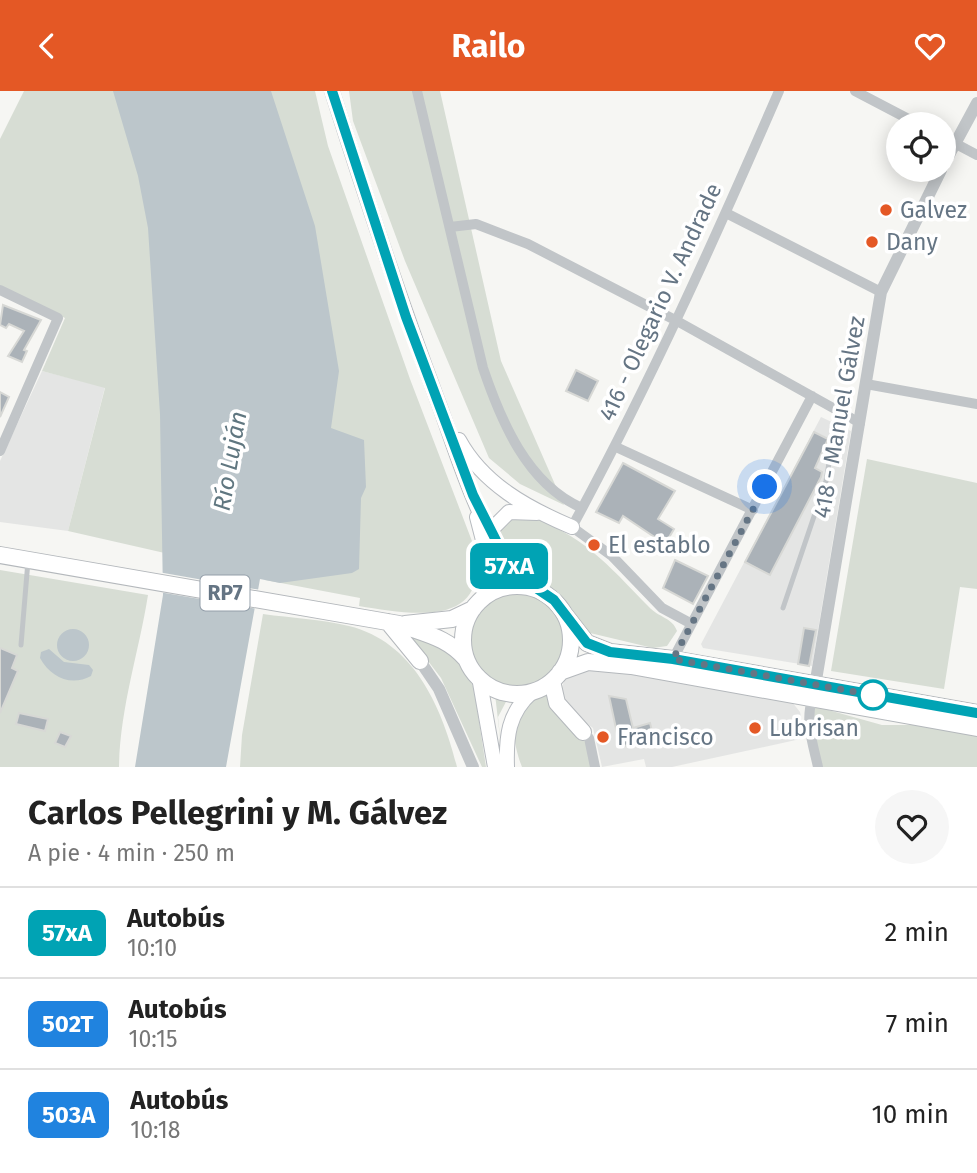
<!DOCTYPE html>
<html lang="es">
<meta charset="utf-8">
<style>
body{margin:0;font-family:"Fira Sans",sans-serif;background:#f6f6f6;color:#222;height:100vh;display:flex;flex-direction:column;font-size:26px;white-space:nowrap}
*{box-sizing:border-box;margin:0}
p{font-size:23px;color:#767676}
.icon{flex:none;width:38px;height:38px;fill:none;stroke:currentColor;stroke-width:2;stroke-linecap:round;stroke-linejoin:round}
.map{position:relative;height:676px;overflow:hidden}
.side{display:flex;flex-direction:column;background:#fff;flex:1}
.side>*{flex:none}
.badge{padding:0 14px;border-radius:10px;font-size:24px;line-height:46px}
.buttons{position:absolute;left:886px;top:21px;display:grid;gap:14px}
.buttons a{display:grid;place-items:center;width:70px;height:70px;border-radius:50%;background:#fff;box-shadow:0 4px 18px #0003;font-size:35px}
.you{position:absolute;width:35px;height:35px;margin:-18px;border:5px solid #fff;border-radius:50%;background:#1a73e8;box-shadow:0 0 0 10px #1a73e833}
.map>.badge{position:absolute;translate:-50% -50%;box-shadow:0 0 0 4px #fff}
.round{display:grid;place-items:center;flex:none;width:74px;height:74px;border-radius:37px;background:#f6f6f6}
.head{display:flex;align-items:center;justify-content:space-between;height:119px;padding:0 28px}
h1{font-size:33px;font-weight:700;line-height:52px}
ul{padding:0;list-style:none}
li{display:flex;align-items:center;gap:21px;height:91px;padding:0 28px;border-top:2px solid #e0e0e0}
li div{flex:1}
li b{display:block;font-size:26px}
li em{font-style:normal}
li .badge{min-width:77px;font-weight:700;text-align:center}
header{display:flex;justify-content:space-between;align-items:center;height:91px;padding:0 28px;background:#e45825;color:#fff;font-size:32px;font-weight:700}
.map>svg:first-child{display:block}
.built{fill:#e4e5e4}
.green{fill:#d7ddd4}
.water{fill:#bcc6cb}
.pier{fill:#f6f6f3}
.building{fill:#abb2b8;stroke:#d7d8d5;stroke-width:2}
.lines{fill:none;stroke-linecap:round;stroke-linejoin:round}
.secondary-casing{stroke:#b6babf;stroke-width:16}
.primary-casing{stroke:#b4b8bc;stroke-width:18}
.service{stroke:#c1c5c8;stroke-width:5}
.minor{stroke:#c1c5c8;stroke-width:10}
.tertiary{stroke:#c1c5c8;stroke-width:12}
.secondary{stroke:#fff;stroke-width:14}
.primary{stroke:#fff;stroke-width:16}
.line-casing{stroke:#fff;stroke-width:16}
.line{stroke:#00a3b4;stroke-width:10}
.walk{stroke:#657584;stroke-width:7;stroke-dasharray:0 12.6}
.poi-dot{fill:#e45825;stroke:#fff;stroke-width:2.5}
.stop-dot{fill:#fff;stroke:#00a3b4;stroke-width:3.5}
.labels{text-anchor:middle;stroke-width:7;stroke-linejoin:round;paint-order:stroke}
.shield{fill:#fff;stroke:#939ea9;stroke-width:2}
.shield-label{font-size:21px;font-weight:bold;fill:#657584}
.poi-label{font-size:23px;fill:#657584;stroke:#fff;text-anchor:start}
.street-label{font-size:23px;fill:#657584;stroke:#fff}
.water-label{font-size:24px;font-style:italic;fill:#607780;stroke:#fff}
</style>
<header><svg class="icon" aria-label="back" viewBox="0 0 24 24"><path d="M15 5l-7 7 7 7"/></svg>Railo<svg class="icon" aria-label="heart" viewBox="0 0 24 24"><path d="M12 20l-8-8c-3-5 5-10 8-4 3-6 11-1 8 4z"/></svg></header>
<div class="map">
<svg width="977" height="676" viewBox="0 0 977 676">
<rect width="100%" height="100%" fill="#f6f6f3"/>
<path class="built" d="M 42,280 L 105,296 L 68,440 L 0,431 L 0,370 Z
M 821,326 L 851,340 L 812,575 L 703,557 L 701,553 Z
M 588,574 L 792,611 L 800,621 L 805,647 L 672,676 L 646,676 L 644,668 L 602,676 L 593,637 L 570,620 L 561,600 L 565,587 Z"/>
<path class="green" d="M 24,0 L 126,0 L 149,68 L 191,468 L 68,440 L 105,297 L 42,280 L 65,227 L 0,195 L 0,48 Z
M 193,0 L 315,0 L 328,55 L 410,288 L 475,458 C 490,539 409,523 359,515 L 360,507 L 265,489 L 284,435 Z
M 349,0 L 440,0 L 501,270 L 564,414 L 520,393 L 489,367 L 405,170 L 353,30 Z
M 867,368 L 977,392 L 977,498 L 960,496 L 944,598 L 831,580 Z
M 523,423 C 584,444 606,472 649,516 C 658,526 673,527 677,540 L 667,555 L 653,557 L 590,542 L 558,501 L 530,485 L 499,447 L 499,433 Z
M 0,479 L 148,504 C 139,561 120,617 119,676 L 0,676 Z
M469 547a48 48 0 1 1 96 0a48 48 0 1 1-96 0Z
M 263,523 C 291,527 321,528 349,535 C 414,551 442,616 457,676 L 240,676 L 242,644 Z
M 406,541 L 454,561 L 474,597 L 486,676 L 482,676 L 441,587 Z
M 549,597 L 586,652 L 592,676 L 522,676 C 508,639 512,616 549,597 Z
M 495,603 L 508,607 L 498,626 L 502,664 Z
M 814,615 L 882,634 L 919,634 L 977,644 L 977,676 L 821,676 L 810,619 Z"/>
<path class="water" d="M 113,0 L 271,0 L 315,135 L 339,280 L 331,337 L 364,349 L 366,396 L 361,407 L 359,478 L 352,482 L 280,492 L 260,488 L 226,676 L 135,676 L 163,504 L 160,323 L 148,137 L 138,85 Z
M57 554a16 16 0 1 1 32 0a16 16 0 1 1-32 0Z
M 49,558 L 64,571 L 89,574 L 93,579 L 91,585 C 71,596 50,586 40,567 L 41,561 Z"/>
<path class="pier" d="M 158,481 L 261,499 L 257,518 L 159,501 Z"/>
<path class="building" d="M 3,214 L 41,229 L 24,259 L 27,260 L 22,271 L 8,265 L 24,240 L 9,233 L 6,237 L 0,234 Z
M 576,279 L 598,290 L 588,310 L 566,300 Z
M 0,301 L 9,306 L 0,326 Z
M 814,341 L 828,348 L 815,377 L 822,381 L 821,386 L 770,484 L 745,471 Z
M 623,372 L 675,400 L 658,428 L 674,438 L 665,453 L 623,425 L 619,432 L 596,421 Z
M 675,469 L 708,485 L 693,513 L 663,497 Z
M 804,537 L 816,539 L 809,575 L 798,573 Z
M 0,557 L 17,564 L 12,577 L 18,580 L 0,622 Z
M 609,605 L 626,608 L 633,637 L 650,632 L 654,648 L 620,656 Z
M 19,622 L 48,628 L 45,640 L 16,633 Z
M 60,641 L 71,645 L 65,656 L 55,652 Z"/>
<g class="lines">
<defs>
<path id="secondary" d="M 332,0 C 365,104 399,206 437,308 C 461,371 481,457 537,499
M 459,349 C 483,393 527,417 572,436
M 477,426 L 491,480 L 486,505
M 491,439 L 509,421 L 537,422
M 479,586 L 495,676
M 507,676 C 506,646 508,622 532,601"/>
<path id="primary" d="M 0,464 L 399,533 C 425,543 447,546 466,568
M463 549a54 54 0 1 1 108 0a54 54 0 1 1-108 0Z
M 566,525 L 587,552 L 610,561 L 673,568 L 977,622
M 388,531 L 420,570
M 405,533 L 452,528 L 473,518
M 560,581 L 588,571 L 631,575 L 977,637
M 552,590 L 557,612 L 583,641"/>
</defs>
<use href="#secondary" class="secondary-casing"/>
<use href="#primary" class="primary-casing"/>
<path class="service" d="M 783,517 L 826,390 L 838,319
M 21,554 L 28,470"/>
<path class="minor" d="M 417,0 L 483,277 C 501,330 527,393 582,417
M 855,0 L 918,33
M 943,46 L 977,64
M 726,122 L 881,201
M 450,136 L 476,133 L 528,153 L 677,230 L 860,332
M 0,199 L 58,227 L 0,360
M 866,293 L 977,313
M 616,356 L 753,419
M 690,532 L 662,517 L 612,465 L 572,436 C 649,294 715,148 779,0
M 673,568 L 812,305
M 812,609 C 805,631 813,653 818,676
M 583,641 L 589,647 L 595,676"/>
<path class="tertiary" d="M 943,75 L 977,12
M 420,570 L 439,598 L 473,676
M 814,601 L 881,201 L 941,79"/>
<use href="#secondary" class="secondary"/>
<use href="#primary" class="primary"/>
</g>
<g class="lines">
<defs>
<path id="line" d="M 332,0 L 406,226 L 473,404 L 508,473 L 520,486 L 554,509 L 587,552 L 610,561 L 673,568 L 977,622"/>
</defs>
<use href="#line" class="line-casing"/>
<use href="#line" class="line"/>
<path class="walk" d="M 765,396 L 673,568 L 873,604"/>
</g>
<g class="poi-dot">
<circle cx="886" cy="119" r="7"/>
<circle cx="872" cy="151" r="7"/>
<circle cx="594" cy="454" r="7"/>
<circle cx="755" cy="637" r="7"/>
<circle cx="603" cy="646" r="7"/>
</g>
<circle class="stop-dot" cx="873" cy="604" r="14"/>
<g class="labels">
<rect class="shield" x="200.5" y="484.5" width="49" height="35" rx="5"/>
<g class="shield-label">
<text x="225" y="509">RP7</text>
</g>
<g class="poi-label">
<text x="900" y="127">Galvez</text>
<text x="886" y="159">Dany</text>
<text x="608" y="462">El establo</text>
<text x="769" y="645">Lubrisan</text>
<text x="617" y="654">Francisco</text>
</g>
<g class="street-label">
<text transform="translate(660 211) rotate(-65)" y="8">416 - Olegario V. Andrade</text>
<text transform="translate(839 326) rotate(-80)" y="8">418 - Manuel Gálvez</text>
</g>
<g class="water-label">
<text transform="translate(230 370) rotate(-80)" y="8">Río Luján</text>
</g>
</g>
</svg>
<div class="buttons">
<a><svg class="icon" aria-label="locate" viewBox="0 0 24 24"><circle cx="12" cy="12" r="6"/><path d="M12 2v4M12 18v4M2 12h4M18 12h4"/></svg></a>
</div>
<div class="you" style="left:765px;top:396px"></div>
<b class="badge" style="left:509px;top:475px;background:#00a3b4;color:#fff">57xA</b>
</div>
<section class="side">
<div class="head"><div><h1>Carlos Pellegrini y M. Gálvez</h1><p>A pie · 4 min · 250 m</p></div><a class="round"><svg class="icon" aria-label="heart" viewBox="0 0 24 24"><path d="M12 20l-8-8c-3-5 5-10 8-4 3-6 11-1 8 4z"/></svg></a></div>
<ul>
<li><span class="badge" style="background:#00a3b4;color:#fff">57xA</span><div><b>Autobús</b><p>10:10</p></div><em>2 min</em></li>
<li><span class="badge" style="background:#2083df;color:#fff">502T</span><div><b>Autobús</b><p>10:15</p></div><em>7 min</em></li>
<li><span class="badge" style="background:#2083df;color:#fff">503A</span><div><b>Autobús</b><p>10:18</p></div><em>10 min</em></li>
</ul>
</section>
